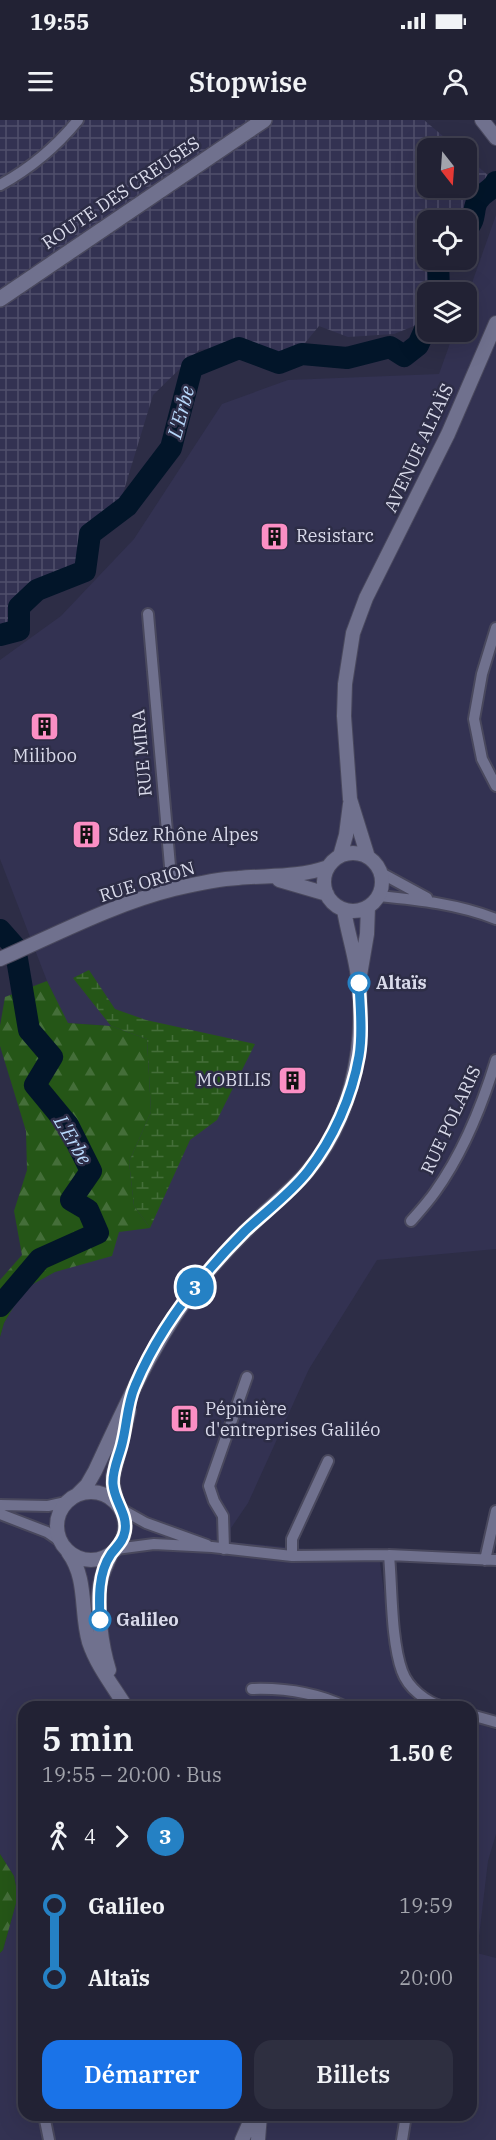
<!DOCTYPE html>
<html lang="fr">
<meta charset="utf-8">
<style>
body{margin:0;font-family:"IBM Plex Serif",serif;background:#2e2f40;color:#f1f3f6;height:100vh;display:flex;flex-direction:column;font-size:22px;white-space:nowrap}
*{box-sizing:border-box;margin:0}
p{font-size:20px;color:#a2a4ac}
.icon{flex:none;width:33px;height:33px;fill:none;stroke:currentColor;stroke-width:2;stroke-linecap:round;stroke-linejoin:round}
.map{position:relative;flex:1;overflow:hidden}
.sheet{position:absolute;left:18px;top:1581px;width:459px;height:420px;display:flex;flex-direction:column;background:#222234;border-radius:18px;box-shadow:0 6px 24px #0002,0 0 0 2px #3f3f4f}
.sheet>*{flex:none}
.badge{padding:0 12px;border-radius:20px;font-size:21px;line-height:39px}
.needle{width:39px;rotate:163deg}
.fabs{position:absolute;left:417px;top:18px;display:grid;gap:12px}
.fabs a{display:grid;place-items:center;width:60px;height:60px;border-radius:12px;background:#222234;box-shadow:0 6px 24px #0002,0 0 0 2px #3f3f4f;font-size:30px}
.map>.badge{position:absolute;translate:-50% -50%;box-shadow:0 0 0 3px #fff}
.legs{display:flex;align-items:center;gap:9px;height:66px;padding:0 24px;font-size:20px}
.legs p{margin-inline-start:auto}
.summary{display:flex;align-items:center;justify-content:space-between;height:102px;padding:0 24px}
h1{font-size:33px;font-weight:600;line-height:45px}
.button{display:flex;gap:12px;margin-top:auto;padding:12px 24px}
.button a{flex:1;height:69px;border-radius:18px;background:#1a73e8;color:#fff;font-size:24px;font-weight:600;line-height:69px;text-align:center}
.button a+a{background:#2e2f40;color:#f1f3f6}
ul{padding:0 24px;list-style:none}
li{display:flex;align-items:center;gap:21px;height:72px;font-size:22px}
li i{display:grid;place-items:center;width:9px;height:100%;margin:0 8px;background:currentColor}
li i::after{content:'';width:15px;height:15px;margin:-8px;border:4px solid;border-radius:50%;background:#222234}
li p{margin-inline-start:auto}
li:first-child i{background:linear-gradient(#0000 50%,currentColor 0)}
li:last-child i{background:linear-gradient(currentColor 50%,#0000 0)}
.status{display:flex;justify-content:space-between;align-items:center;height:42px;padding:0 30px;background:#222234;direction:ltr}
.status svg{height:16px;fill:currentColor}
header{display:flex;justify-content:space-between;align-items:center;height:78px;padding:0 24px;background:#222234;font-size:27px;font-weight:600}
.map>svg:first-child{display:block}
.built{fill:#333252}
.industrial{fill:url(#industrial-grid)}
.forest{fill:url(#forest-firs)}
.wetland{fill:url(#wetland-marsh)}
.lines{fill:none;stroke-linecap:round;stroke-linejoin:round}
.river{stroke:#021529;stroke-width:22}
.minor-casing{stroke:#49485d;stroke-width:14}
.tertiary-casing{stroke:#49485d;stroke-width:16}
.secondary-casing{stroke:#49485d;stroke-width:18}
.minor{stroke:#70718e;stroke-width:10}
.tertiary{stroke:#70718e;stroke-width:14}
.secondary{stroke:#70718e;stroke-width:15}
.line-1-casing{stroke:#fff;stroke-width:14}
.line-1{stroke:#2581c4;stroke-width:9}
.stop-1-dot{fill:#fff;stroke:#2581c4;stroke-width:3}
.labels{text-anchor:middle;stroke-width:5;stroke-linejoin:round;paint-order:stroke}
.street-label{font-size:18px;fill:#d9daea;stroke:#2d2d46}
.poi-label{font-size:18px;fill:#d9daea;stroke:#2d2d46;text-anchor:start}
.stop-label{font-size:18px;font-weight:bold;fill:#d9daea;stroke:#2d2d46;text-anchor:start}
.water-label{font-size:20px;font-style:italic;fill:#b7d8fb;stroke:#2d2d46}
</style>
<div class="status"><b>19:55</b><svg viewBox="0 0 49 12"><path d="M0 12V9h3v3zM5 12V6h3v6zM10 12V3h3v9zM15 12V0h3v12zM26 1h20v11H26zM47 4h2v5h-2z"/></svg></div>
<header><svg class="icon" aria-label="menu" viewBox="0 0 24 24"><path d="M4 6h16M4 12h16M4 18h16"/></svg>Stopwise<svg class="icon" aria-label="person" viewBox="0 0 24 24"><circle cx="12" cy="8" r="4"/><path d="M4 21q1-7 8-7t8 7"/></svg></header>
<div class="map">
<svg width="496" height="2020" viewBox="0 0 496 2020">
<defs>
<pattern id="industrial-grid" width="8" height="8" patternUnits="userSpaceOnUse" patternTransform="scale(1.5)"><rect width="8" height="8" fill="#333252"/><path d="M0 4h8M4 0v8" fill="none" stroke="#504f6b"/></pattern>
<pattern id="forest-firs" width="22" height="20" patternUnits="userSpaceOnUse" patternTransform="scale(1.5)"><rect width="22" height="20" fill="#255617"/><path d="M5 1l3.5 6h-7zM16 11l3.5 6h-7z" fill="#446e39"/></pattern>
<pattern id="wetland-marsh" width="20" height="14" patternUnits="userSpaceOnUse" patternTransform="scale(1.5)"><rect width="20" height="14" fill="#255617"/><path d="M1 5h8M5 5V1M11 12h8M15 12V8" fill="none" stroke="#446e39"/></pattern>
</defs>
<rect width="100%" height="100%" fill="#2d2d46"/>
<path class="built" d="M 496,95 L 496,1129 L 377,1140 L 309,1249 L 248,1383 L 231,1408 L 231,1422 L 307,1429 L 378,1428 L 394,1546 L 403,1567 L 417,1583 L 429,1587 L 24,1587 L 24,1995 L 471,1995 L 471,1601 L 496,1610 L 496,1714 L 488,1741 L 477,1833 L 496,1838 L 496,2020 L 0,2020 L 0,1833 L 3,1830 L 18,1776 L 14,1756 L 0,1734 L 0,1217 L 4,1203 L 24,1169 L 54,1152 L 81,1143 L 111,906 L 67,903 L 47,861 L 0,739 L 0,540 L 61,496 L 134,419 L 222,284 L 288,260 L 439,254 L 454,212 L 466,212 L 467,177 Z"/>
<path class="industrial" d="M 0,0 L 424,0 L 457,28 L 428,28 L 428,68 L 466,68 L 467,37 L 490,57 L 475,77 L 466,100 L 428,100 L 428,140 L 434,140 L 435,172 L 428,172 L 427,184 L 414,206 L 394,214 L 348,217 L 319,206 L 305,223 L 275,237 L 250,223 L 199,230 L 153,275 L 121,380 L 84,412 L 79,443 L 41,458 L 21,474 L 8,504 L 0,510 Z"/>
<path class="forest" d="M 47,861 L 68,903 L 111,906 L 147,919 L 151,992 L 129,1042 L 134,1086 L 150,1108 L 119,1112 L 112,1136 L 55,1152 L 24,1169 L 4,1203 L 0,1217 L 0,1160 L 22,1135 L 14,1091 L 27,1050 L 26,1011 L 0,926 L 0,906 L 5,877 Z
M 0,1734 L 14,1756 L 18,1776 L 3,1830 L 0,1833 Z"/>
<path class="wetland" d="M 89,850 L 115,889 L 146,900 L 255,924 L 217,1000 L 190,1020 L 150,1108 L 134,1086 L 129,1042 L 151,992 L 147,919 L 111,906 L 73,858 Z"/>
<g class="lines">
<path class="river" d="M 466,109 C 478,99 471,88 479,79 C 484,72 492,70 496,62
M 438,140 L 439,172
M 0,515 L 19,510 L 19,487 L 37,470 L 85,451 L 90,414 L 127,386 L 171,328 L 192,247 L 239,228 L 279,243 L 302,234 L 347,238 L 390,227 L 404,236 L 418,225 L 428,203
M 0,810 L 15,827 L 29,910 L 52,937 L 35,965 L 68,1005 L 91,1051 L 71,1080 L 88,1090 L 98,1113 L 40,1139 L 0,1186"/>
<defs>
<path id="minor" d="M 0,65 C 31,48 56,27 78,0
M 148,494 L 172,769
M 496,508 L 482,554 L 474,599 L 482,639 L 496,666
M 381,753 L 427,778
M 379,776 C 419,780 458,784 496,799
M 411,1101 C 419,1092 428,1082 435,1072 C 463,1033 482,986 496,940
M 0,1385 L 48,1386 L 66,1382
M 121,1389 L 146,1403 L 207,1425
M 0,1394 L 47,1412 L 60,1421
M 116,1429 L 154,1424 L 212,1427 L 292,1436 L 389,1435 L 496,1440
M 224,1429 L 223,1396 L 214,1381 L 209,1366 L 247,1257
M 389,1435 C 392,1468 391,1521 402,1551 C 408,1568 426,1582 443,1587
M 292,1436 L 292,1419 L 328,1341
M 485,1440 L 496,1391
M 252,1569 C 283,1568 317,1573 346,1587
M 471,1595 L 496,1602
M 24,1876 L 24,1894
M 44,1995 L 49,2020
M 402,2020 L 406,1995"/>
<path id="tertiary" d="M 482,0 L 496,18
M324 762a29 29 0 1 1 58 0a29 29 0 1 1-58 0Z
M 340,736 L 346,715 L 350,684
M 368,737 L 350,679 L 344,596 L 345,564 L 353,513 L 366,478 L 448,314 L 496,203
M 279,760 L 327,774
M 0,839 C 57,814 114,784 174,769 C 195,764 217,759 238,758 C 270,755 296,758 328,747
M 360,855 L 367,814 L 368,787
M57 1406a34 34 0 1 1 68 0a34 34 0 1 1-68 0Z
M 77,1375 L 87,1365 L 95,1351 C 126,1285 154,1218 201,1160 C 220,1137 241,1115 263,1094 C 277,1081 293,1068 306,1053 C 350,1003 365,930 359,866 C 357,840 348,815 344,790
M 117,1383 L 113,1365 L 113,1356 L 129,1291
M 68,1432 C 88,1459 80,1491 89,1522 C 97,1546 113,1566 126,1587
M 109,1550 C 102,1528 95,1483 101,1460 C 103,1451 108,1442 111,1434
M 242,2020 L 253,1995
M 258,2020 L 260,1995"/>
<path id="secondary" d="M 0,179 L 264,0"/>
</defs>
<use href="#minor" class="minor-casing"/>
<use href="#tertiary" class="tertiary-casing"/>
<use href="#secondary" class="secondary-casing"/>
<use href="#minor" class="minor"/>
<use href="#tertiary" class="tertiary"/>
<use href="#secondary" class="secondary"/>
</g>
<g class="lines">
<defs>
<path id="line-1" d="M 100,1500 C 99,1478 98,1453 111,1434 C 117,1426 123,1422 125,1411 C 128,1394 114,1381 113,1364 C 112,1350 119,1337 122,1324 C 127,1305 127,1284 135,1266 C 159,1208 201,1155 245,1111 C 265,1092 290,1074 308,1051 C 333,1019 352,977 359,936 C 363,912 360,887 359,863"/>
</defs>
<use href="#line-1" class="line-1-casing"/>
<use href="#line-1" class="line-1"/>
</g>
<defs>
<symbol id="building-square" viewBox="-11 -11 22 22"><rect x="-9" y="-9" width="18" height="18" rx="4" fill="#fb8fc4" stroke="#2d2d46"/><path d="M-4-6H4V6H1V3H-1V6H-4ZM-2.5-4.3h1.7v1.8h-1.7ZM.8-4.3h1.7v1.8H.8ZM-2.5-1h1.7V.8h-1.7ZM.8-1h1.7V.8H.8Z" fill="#111"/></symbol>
</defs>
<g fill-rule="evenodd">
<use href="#building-square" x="258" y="400" width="33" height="33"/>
<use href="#building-square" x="28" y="590" width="33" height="33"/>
<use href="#building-square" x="70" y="698" width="33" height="33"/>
<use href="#building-square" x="276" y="944" width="33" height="33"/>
<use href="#building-square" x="168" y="1282" width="33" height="33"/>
</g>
<g class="stop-1-dot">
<circle cx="359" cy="863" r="10"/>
<circle cx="100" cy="1500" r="10"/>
</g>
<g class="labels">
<g class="street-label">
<text transform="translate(121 73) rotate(-34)" y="6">ROUTE DES CREUSES</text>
<text transform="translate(419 328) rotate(-65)" y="6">AVENUE ALTAÏS</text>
<text transform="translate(142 633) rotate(-95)" y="6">RUE MIRA</text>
<text transform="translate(147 762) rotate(-17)" y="6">RUE ORION</text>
<text transform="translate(451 1000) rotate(-65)" y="6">RUE POLARIS</text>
</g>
<g class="poi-label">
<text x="296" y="422">Resistarc</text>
<text x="45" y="642" text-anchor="middle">Miliboo</text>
<text x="108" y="721">Sdez Rhône Alpes</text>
<text x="271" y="966" text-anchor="end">MOBILIS</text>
<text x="205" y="1295">Pépinière<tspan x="205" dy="21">d'entreprises Galiléo</tspan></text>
</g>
<g class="stop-label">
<text x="376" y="869">Altaïs</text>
<text x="116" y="1506">Galileo</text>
</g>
<g class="water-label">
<text transform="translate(181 292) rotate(-75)" y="7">L'Erbe</text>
<text transform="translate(73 1020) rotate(59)" y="7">L'Erbe</text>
</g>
</g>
</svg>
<div class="fabs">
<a><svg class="needle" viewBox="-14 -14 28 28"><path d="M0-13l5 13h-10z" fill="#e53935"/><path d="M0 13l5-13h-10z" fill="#a2a4ac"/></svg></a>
<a><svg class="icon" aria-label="locate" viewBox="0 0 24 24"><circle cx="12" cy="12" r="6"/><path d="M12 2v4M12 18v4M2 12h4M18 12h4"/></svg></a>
<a><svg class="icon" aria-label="layers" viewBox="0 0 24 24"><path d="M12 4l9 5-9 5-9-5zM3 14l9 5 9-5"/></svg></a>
</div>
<b class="badge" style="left:195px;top:1167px;background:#2581c4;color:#fff">3</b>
<section class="sheet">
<div class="summary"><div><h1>5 min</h1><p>19:55 – 20:00 · Bus</p></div><b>1.50 €</b></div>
<div class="legs"><svg class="icon" aria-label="walk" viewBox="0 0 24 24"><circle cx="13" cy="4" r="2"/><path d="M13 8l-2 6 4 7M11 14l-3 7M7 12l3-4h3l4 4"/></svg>4<svg class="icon" aria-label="forward" viewBox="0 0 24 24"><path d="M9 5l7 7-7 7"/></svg><b class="badge" style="background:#2581c4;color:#fff">3</b></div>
<ul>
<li><i style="color:#2581c4"></i><b>Galileo</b><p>19:59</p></li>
<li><i style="color:#2581c4"></i><b>Altaïs</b><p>20:00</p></li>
</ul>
<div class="button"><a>Démarrer</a><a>Billets</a></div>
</section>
</div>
